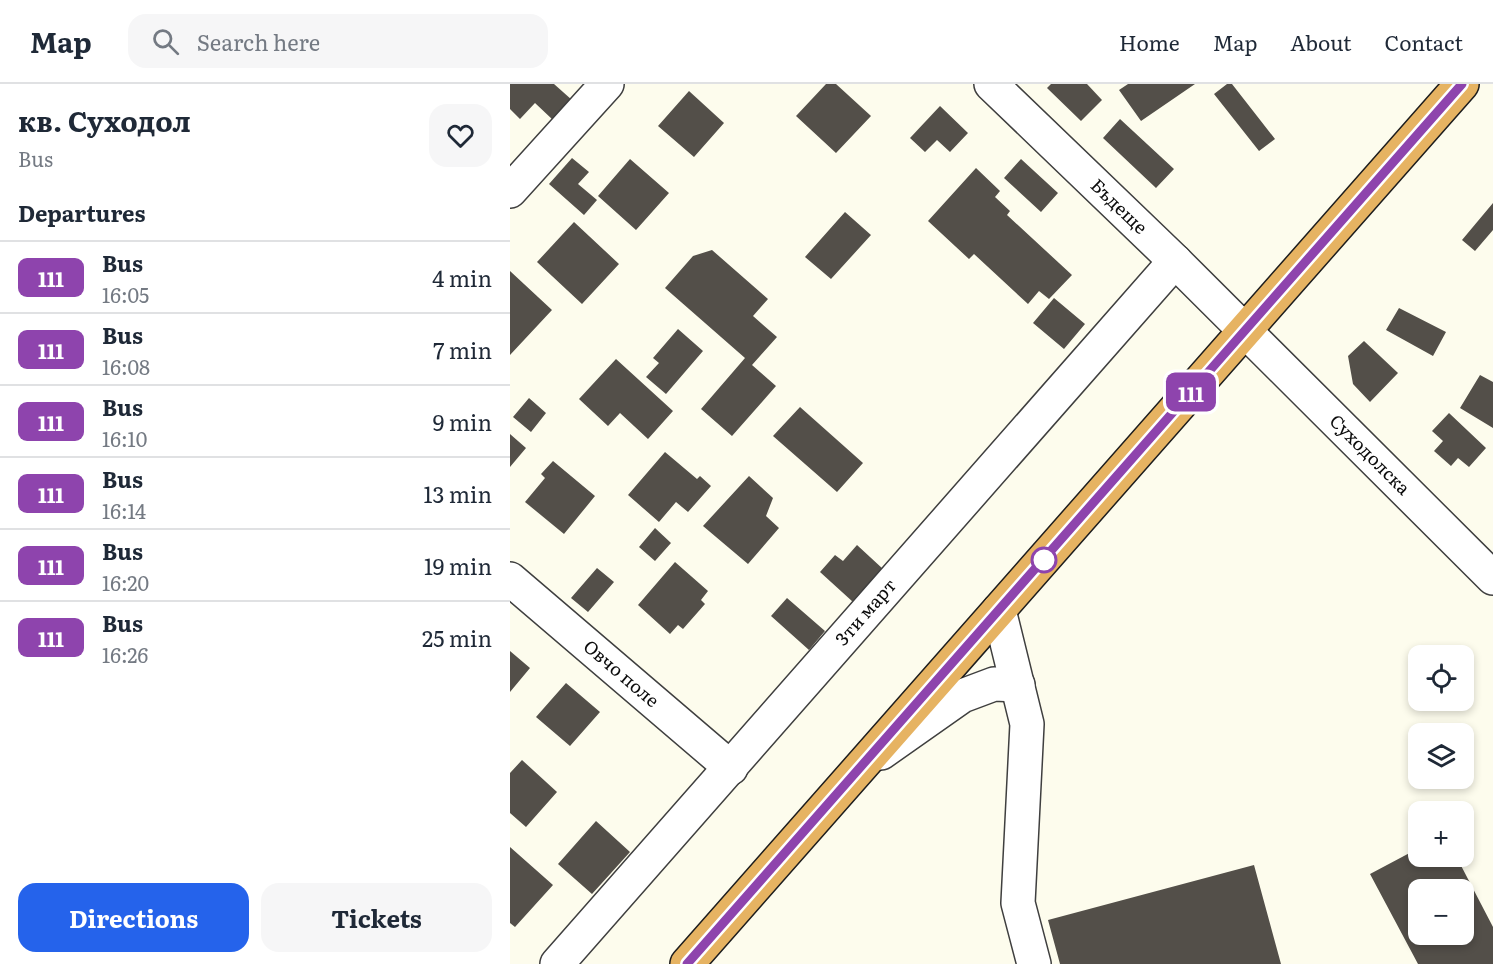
<!DOCTYPE html>
<meta charset="utf-8">
<style>
body{margin:0;font-family:Literata,serif;background:#f6f6f7;color:#1f2937;height:100vh;display:flex;flex-direction:column;font-size:22px;white-space:nowrap}
*{box-sizing:border-box;margin:0}
p{font-size:20px;color:#747a83}
.icon{flex:none;width:33px;height:33px;fill:none;stroke:currentColor;stroke-width:2;stroke-linecap:round;stroke-linejoin:round}
.map{position:relative;flex:1;overflow:hidden}
.details{display:flex;flex-direction:column;background:#fff;width:510px}
.details>*{flex:none}
.badge{padding:0 12px;border-radius:9px;font-size:21px;line-height:39px}
.tools{position:absolute;left:898px;top:561px;display:grid;gap:12px}
.tools a{display:grid;place-items:center;width:66px;height:66px;border-radius:12px;background:#fff;box-shadow:0 3px 9px #0003;font-size:30px}
.map>.badge{position:absolute;translate:-50% -50%;box-shadow:0 0 0 3px #fff}
h2{padding:0 18px;font-size:22px;line-height:54px}
.round{display:grid;place-items:center;flex:none;width:63px;height:63px;border-radius:18px;background:#f6f6f7}
.head{display:flex;align-items:center;justify-content:space-between;height:102px;padding:0 18px}
h1{font-size:28px;font-weight:700;line-height:45px}
.cta{display:flex;gap:12px;margin-top:auto;padding:12px 18px}
.cta a{flex:1;height:69px;border-radius:18px;background:#2563eb;color:#fff;font-size:24px;font-weight:700;line-height:69px;text-align:center}
.cta a+a{background:#f6f6f7;color:#1f2937}
ul{padding:0;list-style:none}
li{display:flex;align-items:center;gap:18px;height:72px;padding:0 18px;border-top:2px solid #e0e1e3}
li div{flex:1}
li b{display:block;font-size:22px}
li em{font-style:normal}
li .badge{min-width:66px;font-weight:700;text-align:center}
header{display:flex;align-items:center;gap:36px;box-sizing:border-box;height:84px;padding:0 30px;background:#fff;border-bottom:2px solid #e0e1e3}
header strong{font-size:28px}
nav{display:flex;gap:33px;margin-inline-start:auto;font-size:21px}
.search{width:420px;height:54px;background:#f6f6f7;display:flex;align-items:center;gap:15px;box-sizing:border-box;padding:0 21px;border-radius:18px;color:#747a83;font-size:22px}
main{display:flex;flex:1;min-height:0}
.map>svg:first-child{display:block}
.building{fill:#534f49;fill-rule:evenodd}
.lines{fill:none;stroke-linecap:round;stroke-linejoin:round}
.minor-casing{stroke:#3f3f3f;stroke-width:36}
.highway-casing{stroke:#1d1d1d;stroke-width:36}
.minor{stroke:#fff;stroke-width:33}
.highway{stroke:#e6b362;stroke-width:33}
.line-casing{stroke:#fff;stroke-width:14}
.line{stroke:#8e44ad;stroke-width:9}
.stop-dot{fill:#fff;stroke:#8e44ad;stroke-width:3}
.labels{text-anchor:middle;stroke-width:6;stroke-linejoin:round;paint-order:stroke}
.street-label{font-size:18px;fill:#0c0c0c;stroke:#fff}
</style>
<header>
<strong>Map</strong>
<div class="search"><svg class="icon" aria-label="search" viewBox="0 0 24 24"><circle cx="10" cy="10" r="6"/><path d="M15 15l6 6"/></svg>Search here</div>
<nav><a>Home</a><a>Map</a><a>About</a><a>Contact</a></nav>
</header>
<main>
<section class="details">
<div class="head"><div><h1>кв. Суходол</h1><p>Bus</p></div><a class="round"><svg class="icon" aria-label="heart" viewBox="0 0 24 24"><path d="M12 20l-8-8c-3-5 5-10 8-4 3-6 11-1 8 4z"/></svg></a></div>
<h2>Departures</h2>
<ul>
<li><span class="badge" style="background:#8e44ad;color:#fff">111</span><div><b>Bus</b><p>16:05</p></div><em>4 min</em></li>
<li><span class="badge" style="background:#8e44ad;color:#fff">111</span><div><b>Bus</b><p>16:08</p></div><em>7 min</em></li>
<li><span class="badge" style="background:#8e44ad;color:#fff">111</span><div><b>Bus</b><p>16:10</p></div><em>9 min</em></li>
<li><span class="badge" style="background:#8e44ad;color:#fff">111</span><div><b>Bus</b><p>16:14</p></div><em>13 min</em></li>
<li><span class="badge" style="background:#8e44ad;color:#fff">111</span><div><b>Bus</b><p>16:20</p></div><em>19 min</em></li>
<li><span class="badge" style="background:#8e44ad;color:#fff">111</span><div><b>Bus</b><p>16:26</p></div><em>25 min</em></li>
</ul>
<div class="cta"><a>Directions</a><a>Tickets</a></div>
</section>
<div class="map">
<svg width="983" height="880" viewBox="0 0 983 880">
<rect width="100%" height="100%" fill="#fdfced"/>
<path class="building" d="M 0,0 L 44,0 L 62,16 L 43,36 L 25,19 L 10,35 L 0,25 Z
M 316,0 L 326,0 L 361,32 L 326,69 L 286,32 Z
M 541,0 L 577,0 L 592,16 L 571,37 L 537,4 Z
M 618,0 L 685,0 L 631,37 L 609,6 Z
M 717,0 L 722,0 L 765,55 L 749,67 L 704,10 Z
M 179,7 L 214,39 L 184,73 L 148,42 Z
M 430,22 L 458,49 L 440,68 L 427,56 L 415,68 L 400,54 Z
M 610,35 L 664,85 L 646,104 L 593,54 Z
M 62,74 L 79,88 L 68,100 L 87,116 L 74,131 L 39,100 Z
M 120,75 L 159,109 L 126,146 L 88,112 Z
M 511,75 L 548,109 L 531,128 L 494,94 Z
M 466,84 L 490,107 L 485,113 L 500,127 L 497,131 L 562,191 L 539,215 L 529,207 L 518,220 L 464,170 L 459,175 L 418,137 Z
M 983,119 L 983,146 L 965,167 L 952,156 Z
M 335,128 L 361,151 L 321,195 L 295,173 Z
M 64,138 L 109,180 L 72,220 L 27,178 Z
M 202,166 L 258,215 L 243,232 L 267,253 L 242,281 L 266,302 L 222,352 L 191,325 L 235,274 L 155,204 L 183,172 Z
M 0,187 L 42,226 L 0,271 Z
M 544,214 L 575,240 L 554,265 L 523,239 Z
M 889,224 L 936,248 L 923,272 L 876,246 Z
M 168,245 L 193,267 L 156,310 L 136,293 L 149,279 L 143,274 Z
M 854,257 L 888,289 L 860,318 L 843,300 L 838,272 Z
M 106,275 L 163,327 L 138,355 L 110,329 L 98,342 L 69,315 Z
M 970,291 L 983,298 L 983,344 L 950,324 Z
M 19,314 L 36,329 L 21,348 L 3,333 Z
M 290,323 L 353,379 L 327,408 L 263,352 Z
M 939,329 L 976,364 L 959,383 L 948,374 L 941,382 L 924,367 L 933,357 L 922,347 Z
M 0,350 L 16,364 L 0,383 Z
M 155,368 L 187,395 L 190,392 L 201,402 L 178,428 L 166,418 L 149,438 L 118,411 Z
M 43,377 L 85,412 L 54,450 L 15,418 L 35,394 L 31,390 Z
M 239,392 L 263,414 L 256,432 L 269,444 L 238,480 L 193,442 Z
M 145,444 L 161,459 L 145,477 L 129,463 Z
M 347,461 L 373,485 L 343,518 L 310,488 L 325,471 L 333,477 Z
M 165,478 L 198,507 L 191,516 L 195,520 L 173,545 L 168,541 L 160,550 L 128,521 Z
M 87,484 L 104,498 L 78,528 L 61,514 Z
M 277,514 L 315,547 L 299,566 L 261,532 Z
M 0,567 L 20,584 L 0,608 Z
M 56,599 L 90,628 L 60,662 L 26,633 Z
M 12,676 L 47,708 L 16,743 L 0,729 L 0,689 Z
M 86,737 L 120,768 L 82,810 L 48,780 Z
M 0,763 L 43,801 L 5,843 L 0,839 Z
M 909,764 L 909,772 L 946,772 L 983,843 L 983,880 L 908,880 L 860,790 ZM 909,806 L 954,806 L 954,850 L 909,850 Z
M 744,781 L 771,880 L 550,880 L 538,836 Z"/>
<g class="lines">
<defs>
<g id="minor">
<path id="s1" d="M 481,0 L 665,177 L 983,494"/>
<path d="M 0,107 L 97,0"/>
<path id="s2" d="M 0,495 L 221,684"/>
<path d="M 489,526 L 517,640 L 508,819 L 524,880"/>
<path d="M 371,669 L 452,612 L 484,600 L 508,601"/>
<path id="s3" d="M 47,880 L 665,177"/>
</g>
<path id="highway" d="M 177,880 L 952,0"/>
</defs>
<use href="#minor" class="minor-casing"/>
<use href="#highway" class="highway-casing"/>
<use href="#minor" class="minor"/>
<use href="#highway" class="highway"/>
</g>
<g class="lines">
<defs>
<path id="line" d="M 177,880 L 952,0"/>
</defs>
<use href="#line" class="line-casing"/>
<use href="#line" class="line"/>
</g>
<circle class="stop-dot" cx="534" cy="476" r="12"/>
<g class="labels">
<g class="street-label">
<text dy="6" stroke="none"><textPath href="#s1" startOffset="177">Бъдеще</textPath></text>
<text dy="6" stroke="none"><textPath href="#s1" startOffset="530">Суходолска</textPath></text>
<text dy="6" stroke="none"><textPath href="#s3" startOffset="468">3ти март</textPath></text>
<text dy="6" stroke="none"><textPath href="#s2" startOffset="146">Овчо поле</textPath></text>
</g>
</g>
</svg>
<div class="tools">
<a><svg class="icon" aria-label="locate" viewBox="0 0 24 24"><circle cx="12" cy="12" r="6"/><path d="M12 2v4M12 18v4M2 12h4M18 12h4"/></svg></a>
<a><svg class="icon" aria-label="layers" viewBox="0 0 24 24"><path d="M12 4l9 5-9 5-9-5zM3 14l9 5 9-5"/></svg></a>
<a>+</a>
<a>−</a>
</div>
<b class="badge" style="left:681px;top:308px;background:#8e44ad;color:#fff">111</b>
</div>
</main>
